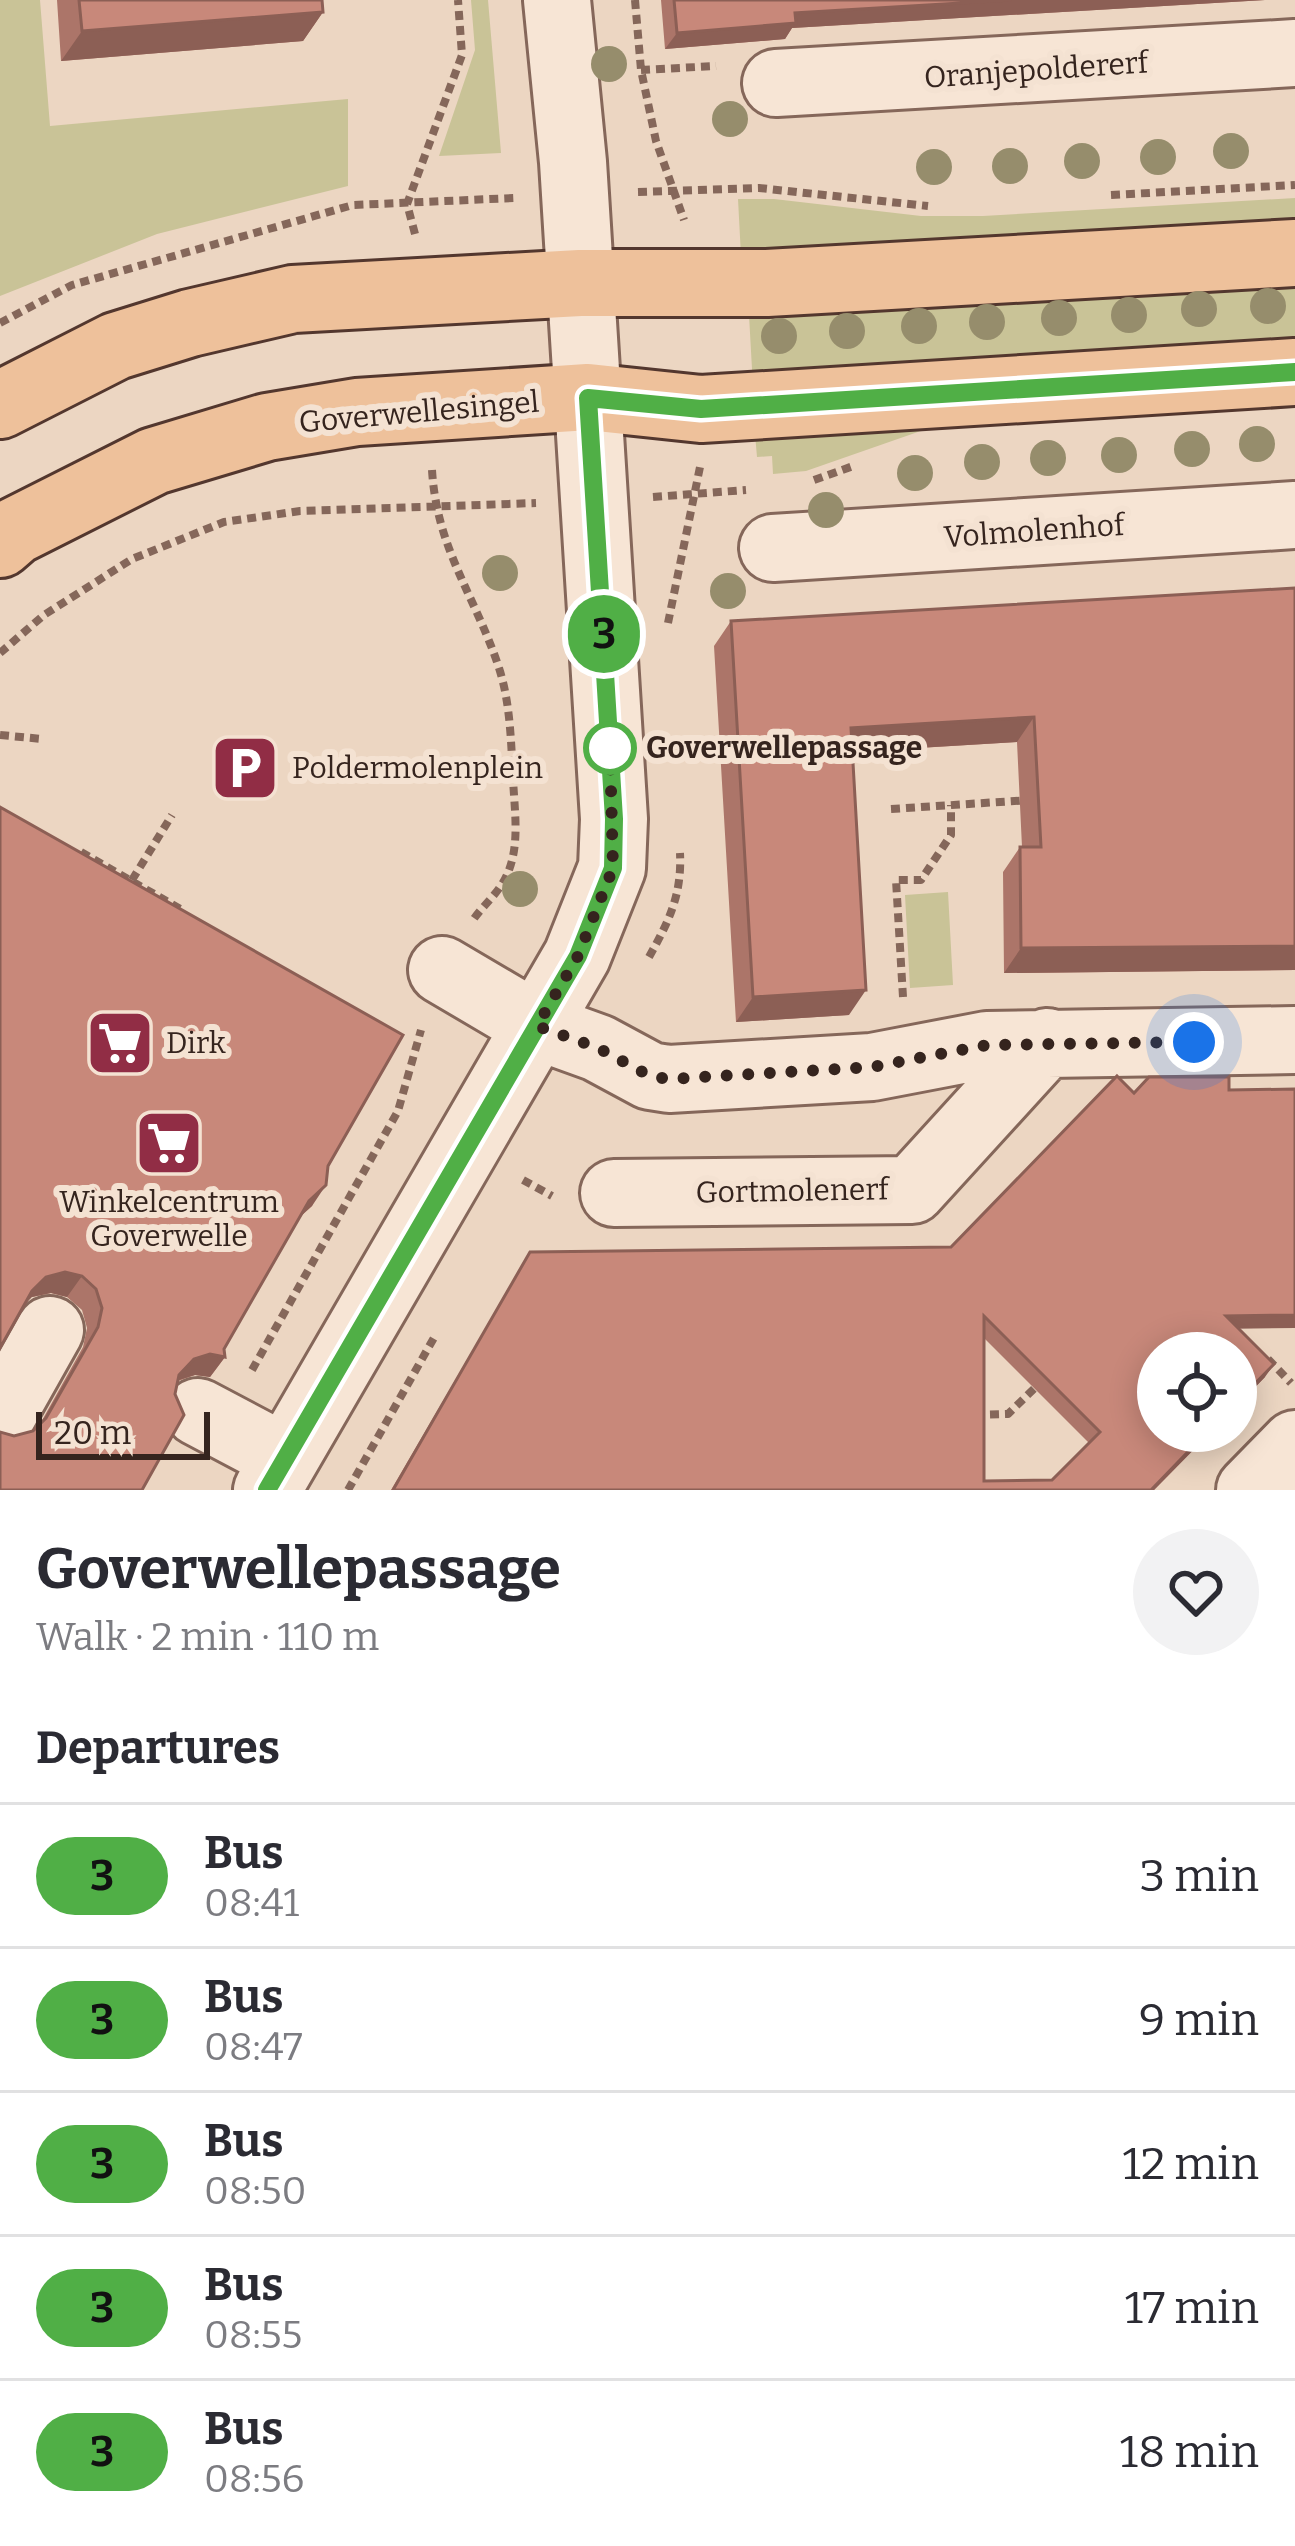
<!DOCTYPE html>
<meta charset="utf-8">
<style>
body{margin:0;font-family:Bitter,serif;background:#f2f2f3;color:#2b2b33;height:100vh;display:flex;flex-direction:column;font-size:45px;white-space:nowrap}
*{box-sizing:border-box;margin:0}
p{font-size:39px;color:#7c7c81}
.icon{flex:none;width:66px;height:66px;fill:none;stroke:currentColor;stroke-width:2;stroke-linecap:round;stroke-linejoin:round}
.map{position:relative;height:1490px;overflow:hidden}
.panel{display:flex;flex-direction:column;background:#fff;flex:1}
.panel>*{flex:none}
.badge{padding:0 24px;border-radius:39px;font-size:42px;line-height:78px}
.fabs{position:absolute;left:1137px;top:1332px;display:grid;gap:24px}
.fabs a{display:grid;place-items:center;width:120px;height:120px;border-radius:50%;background:#fff;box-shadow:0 6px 30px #0003;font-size:60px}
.scale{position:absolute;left:36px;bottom:30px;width:174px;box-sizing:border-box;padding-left:12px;border:6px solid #35241e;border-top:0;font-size:33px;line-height:42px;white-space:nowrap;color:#35241e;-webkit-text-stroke:9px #f4e2d2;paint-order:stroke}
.you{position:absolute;width:60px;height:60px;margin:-30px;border:9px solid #fff;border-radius:50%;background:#1a73e8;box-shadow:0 0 0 18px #1a73e833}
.map>.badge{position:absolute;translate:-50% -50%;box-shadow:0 0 0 6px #fff}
h2{padding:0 36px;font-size:45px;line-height:108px}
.round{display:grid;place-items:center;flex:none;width:126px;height:126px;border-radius:63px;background:#f2f2f3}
.overview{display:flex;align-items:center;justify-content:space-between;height:204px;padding:0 36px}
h1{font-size:57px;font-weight:700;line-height:90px}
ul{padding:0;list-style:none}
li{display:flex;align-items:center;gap:36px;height:144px;padding:0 36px;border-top:3px solid #e1e1e2}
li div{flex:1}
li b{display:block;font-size:45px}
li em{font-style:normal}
li .badge{min-width:132px;font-weight:700;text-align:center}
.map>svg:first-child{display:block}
.green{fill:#c9c397}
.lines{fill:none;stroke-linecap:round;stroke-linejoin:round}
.minor-casing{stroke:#85675a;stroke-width:72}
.major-casing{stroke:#53372e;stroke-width:72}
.path{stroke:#85675a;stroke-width:8;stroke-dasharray:9 6;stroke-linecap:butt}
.minor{stroke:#f7e5d5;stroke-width:66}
.major{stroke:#eec19b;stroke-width:66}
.tree{fill:#968d6c}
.wall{fill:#ac7569;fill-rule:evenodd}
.shaded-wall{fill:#8c5f55}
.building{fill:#c8887a;stroke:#8c5f55;stroke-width:3;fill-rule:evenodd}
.line-casing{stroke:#fff;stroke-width:27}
.line{stroke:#50af46;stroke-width:18}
.walk{stroke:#35241e;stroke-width:12;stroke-dasharray:0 21.6}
.stop-dot{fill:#fff;stroke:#50af46;stroke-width:6}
.labels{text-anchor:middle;stroke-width:12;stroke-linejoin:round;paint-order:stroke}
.street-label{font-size:30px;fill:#35241e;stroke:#f4e2d2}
.stop-label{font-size:30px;font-weight:bold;fill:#35241e;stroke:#f4e2d2;text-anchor:start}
.poi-label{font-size:30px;fill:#35241e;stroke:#f4e2d2;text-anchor:start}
</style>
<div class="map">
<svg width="1295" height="1490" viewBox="0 0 1295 1490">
<rect width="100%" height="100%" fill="#ecd6c2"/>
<path class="green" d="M 0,0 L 40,0 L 50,126 L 348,99 L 348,186 L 157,234 L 0,296 Z
M 471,0 L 488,0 L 501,153 L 439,156 L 475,50 Z
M 1295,198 L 1295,222 L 741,256 L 738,199 L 774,199 L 921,216 L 983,216 Z
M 1295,282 L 1295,353 L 753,387 L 749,315 Z
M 935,426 L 806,471 L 773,474 L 772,456 L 757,457 L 755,434 Z
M 948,892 L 953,985 L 910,988 L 905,895 Z"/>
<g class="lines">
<defs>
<path id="minor" d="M 776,83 L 1295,53
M 773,548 L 1295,515
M 442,970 L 537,1026 L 598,1048 L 650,1076 L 669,1079 L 872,1067 L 987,1045 L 1295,1040
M 614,1193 L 912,1190 L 1047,1042
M 198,1412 L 285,1458
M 0,1419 L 50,1330
M 267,1490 L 577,956 L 612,868 L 614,819 L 573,162 L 557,0
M 1250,1490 L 1295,1444"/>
<path id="major" d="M 0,405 L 116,346 L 190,323 L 293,299 L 580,283 L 767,283 L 1295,253
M 0,544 L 15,531 L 154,461 L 267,427 L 357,412 L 588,397 L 701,409 L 1295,372"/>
</defs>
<use href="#minor" class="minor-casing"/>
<use href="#major" class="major-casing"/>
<path class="path" d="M 635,0 L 641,70 L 656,141 L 684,220
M 641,70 L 716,66
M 638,192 L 759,188 L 928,206
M 1111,195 L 1295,185
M 415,234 L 407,204 L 462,55 L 458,0
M 0,323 L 72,285 L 353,205 L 515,198
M 432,470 C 437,550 475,595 499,668 C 512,708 511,753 514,795 C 516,825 519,857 502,884 C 494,897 482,907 473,920
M 814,480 L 856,465
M 653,497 L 746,490
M 668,623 L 700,467
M 0,653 L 44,615 L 132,559 L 224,522 L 300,511 L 536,503
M 0,735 L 42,739
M 891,809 L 1030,800
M 81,852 L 182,910
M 132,880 L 172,815
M 649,957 C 669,921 682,895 680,853
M 903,997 L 896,880 L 921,880 L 951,835 L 951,805
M 523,1180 L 552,1196
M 1268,1359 L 1291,1383
M 252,1370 L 398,1111 L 421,1030
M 975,1415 L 1008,1414 L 1038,1385
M 348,1490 L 435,1336"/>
<use href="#minor" class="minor"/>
<use href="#major" class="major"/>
</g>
<g class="tree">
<circle cx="609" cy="64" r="18"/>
<circle cx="730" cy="119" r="18"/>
<circle cx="1231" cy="151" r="18"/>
<circle cx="1158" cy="157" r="18"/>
<circle cx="1082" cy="161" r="18"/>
<circle cx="1010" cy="166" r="18"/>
<circle cx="934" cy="167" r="18"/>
<circle cx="1268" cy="306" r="18"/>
<circle cx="1199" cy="309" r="18"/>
<circle cx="1129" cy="315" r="18"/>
<circle cx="1059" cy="318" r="18"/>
<circle cx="987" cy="322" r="18"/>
<circle cx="919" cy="326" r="18"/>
<circle cx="847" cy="331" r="18"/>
<circle cx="779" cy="336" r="18"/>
<circle cx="1257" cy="444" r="18"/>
<circle cx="1192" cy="449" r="18"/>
<circle cx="1119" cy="455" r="18"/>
<circle cx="1048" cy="458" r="18"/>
<circle cx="982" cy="462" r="18"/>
<circle cx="915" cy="473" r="18"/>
<circle cx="826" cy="510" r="18"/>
<circle cx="500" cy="573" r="18"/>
<circle cx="728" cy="591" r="18"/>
<circle cx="520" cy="889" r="18"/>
</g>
<path class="wall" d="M 57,0 L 322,0 L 323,12 L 303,41 L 61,61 Z
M 661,0 L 1265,0 L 792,28 L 785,39 L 665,49 Z
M 1295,588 L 1295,970 L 1004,973 L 1003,872 L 1020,847 L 1022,847 L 1017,742 L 853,752 L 849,1015 L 736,1022 L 714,646 L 731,621 Z
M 0,807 L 328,1166 L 312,1206 L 300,1217 L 224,1349 L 225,1357 L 210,1377 L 195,1375 L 178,1381 L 142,1490 L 14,1436 L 33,1431 L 40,1424 L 83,1347 L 87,1328 L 82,1310 L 67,1297 L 51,1293 L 32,1297 Z
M 530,1252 L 1239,1329 L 1265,1377 L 1236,1407 L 1236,1353 L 1158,1431 L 1212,1431 L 1154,1490 L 391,1490 ZM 984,1338 L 1089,1443 L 1052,1480 L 984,1481 Z"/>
<path class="shaded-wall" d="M 1011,0 L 1265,0 L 792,28 L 785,39 L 665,49 L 677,33 L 795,13 Z
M 323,12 L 303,41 L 61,61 L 82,31 Z
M 1034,717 L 1017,742 L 834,753 L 851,728 Z
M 1295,946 L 1295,970 L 1004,973 L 1021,948 Z
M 866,990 L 849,1015 L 736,1022 L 753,997 Z
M 326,1185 L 312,1206 L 294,1222 L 309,1201 Z
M 65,1272 L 82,1276 L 67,1297 L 51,1293 L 32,1297 L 17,1312 L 32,1291 L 46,1277 Z
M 1295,1315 L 1295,1328 L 1217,1329 L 1226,1316 Z
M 210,1354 L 225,1357 L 210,1377 L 195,1375 L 179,1380 L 164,1396 L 179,1375 L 194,1359 Z
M 1274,1364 L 1265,1377 L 1236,1407 L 1236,1403 Z
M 1208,1431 L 1212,1431 L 1154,1490 L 1151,1490 Z"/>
<path class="building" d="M 79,0 L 322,0 L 323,12 L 82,31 Z
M 674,0 L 1011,0 L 795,13 L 796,23 L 677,33 Z
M 1295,588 L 1295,946 L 1021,948 L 1020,847 L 1041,847 L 1034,717 L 851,728 L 866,990 L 753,997 L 731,621 Z
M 0,807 L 403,1035 L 328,1166 L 326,1185 L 309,1201 L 224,1349 L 225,1357 L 210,1354 L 194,1359 L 179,1375 L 175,1394 L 184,1415 L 142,1490 L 0,1490 L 0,1432 L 14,1436 L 33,1431 L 46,1418 L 98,1327 L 102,1308 L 96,1289 L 82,1276 L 65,1272 L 46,1277 L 32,1291 L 0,1348 Z
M 1117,1076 L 1134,1093 L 1149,1077 L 1229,1077 L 1229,1090 L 1295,1089 L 1295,1315 L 1226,1316 L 1274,1364 L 1236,1403 L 1236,1353 L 1158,1353 L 1158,1431 L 1208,1431 L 1151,1490 L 393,1490 L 530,1252 L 951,1247 ZM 984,1316 L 1100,1432 L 1052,1480 L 984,1481 Z"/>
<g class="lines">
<defs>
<path id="line" d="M 267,1490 L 578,956 L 613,868 L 614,819 L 588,398 L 701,409 L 1295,372"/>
</defs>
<use href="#line" class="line-casing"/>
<use href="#line" class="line"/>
<path class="walk" d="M 610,748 L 613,868 L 578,956 L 537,1026 L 598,1048 L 650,1076 L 669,1079 L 872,1067 L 987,1045 L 1194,1042"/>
</g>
<defs>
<symbol id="parking-square" viewBox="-11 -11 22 22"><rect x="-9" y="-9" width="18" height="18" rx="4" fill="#912d45" stroke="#f4e2d2"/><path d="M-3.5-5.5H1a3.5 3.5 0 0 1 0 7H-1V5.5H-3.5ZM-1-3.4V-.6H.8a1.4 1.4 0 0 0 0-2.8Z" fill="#fff"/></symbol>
<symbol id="supermarket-square" viewBox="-11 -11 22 22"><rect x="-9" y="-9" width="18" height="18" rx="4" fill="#912d45" stroke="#f4e2d2"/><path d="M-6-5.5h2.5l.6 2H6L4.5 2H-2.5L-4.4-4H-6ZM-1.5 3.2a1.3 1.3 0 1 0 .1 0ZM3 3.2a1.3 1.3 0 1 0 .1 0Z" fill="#fff"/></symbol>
</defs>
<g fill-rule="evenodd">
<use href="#parking-square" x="207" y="730" width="76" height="76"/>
<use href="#supermarket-square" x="82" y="1005" width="76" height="76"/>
<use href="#supermarket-square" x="131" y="1105" width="76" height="76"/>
</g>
<circle class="stop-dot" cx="610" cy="748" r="24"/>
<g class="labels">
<g class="street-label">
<text transform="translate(1036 70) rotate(-4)" y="10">Oranjepoldererf</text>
<text transform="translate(419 412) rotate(-5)" y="10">Goverwellesingel</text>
<text transform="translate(1034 531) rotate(-4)" y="10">Volmolenhof</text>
<text transform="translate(792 1191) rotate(-1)" y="10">Gortmolenerf</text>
</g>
<g class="stop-label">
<text x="646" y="758">Goverwellepassage</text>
</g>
<g class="poi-label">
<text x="292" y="778">Poldermolenplein</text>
<text x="166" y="1053">Dirk</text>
<text x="169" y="1212" text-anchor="middle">Winkelcentrum<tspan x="169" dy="34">Goverwelle</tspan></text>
</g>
</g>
</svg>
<div class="fabs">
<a><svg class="icon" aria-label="locate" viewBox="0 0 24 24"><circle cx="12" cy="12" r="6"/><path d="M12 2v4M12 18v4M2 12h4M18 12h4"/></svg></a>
</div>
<div class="scale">20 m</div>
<div class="you" style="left:1194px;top:1042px"></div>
<b class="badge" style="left:604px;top:634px;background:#50af46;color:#111">3</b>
</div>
<section class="panel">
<div class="overview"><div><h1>Goverwellepassage</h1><p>Walk · 2 min · 110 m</p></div><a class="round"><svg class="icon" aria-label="heart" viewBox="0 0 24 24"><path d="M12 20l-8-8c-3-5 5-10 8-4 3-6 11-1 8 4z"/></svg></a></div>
<h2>Departures</h2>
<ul>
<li><span class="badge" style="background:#50af46;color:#111">3</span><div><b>Bus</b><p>08:41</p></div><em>3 min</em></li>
<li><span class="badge" style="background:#50af46;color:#111">3</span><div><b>Bus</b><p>08:47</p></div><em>9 min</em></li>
<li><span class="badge" style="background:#50af46;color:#111">3</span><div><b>Bus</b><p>08:50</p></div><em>12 min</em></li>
<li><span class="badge" style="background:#50af46;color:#111">3</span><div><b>Bus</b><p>08:55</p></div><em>17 min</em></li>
<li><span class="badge" style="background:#50af46;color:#111">3</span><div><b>Bus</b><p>08:56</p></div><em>18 min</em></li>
</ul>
</section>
